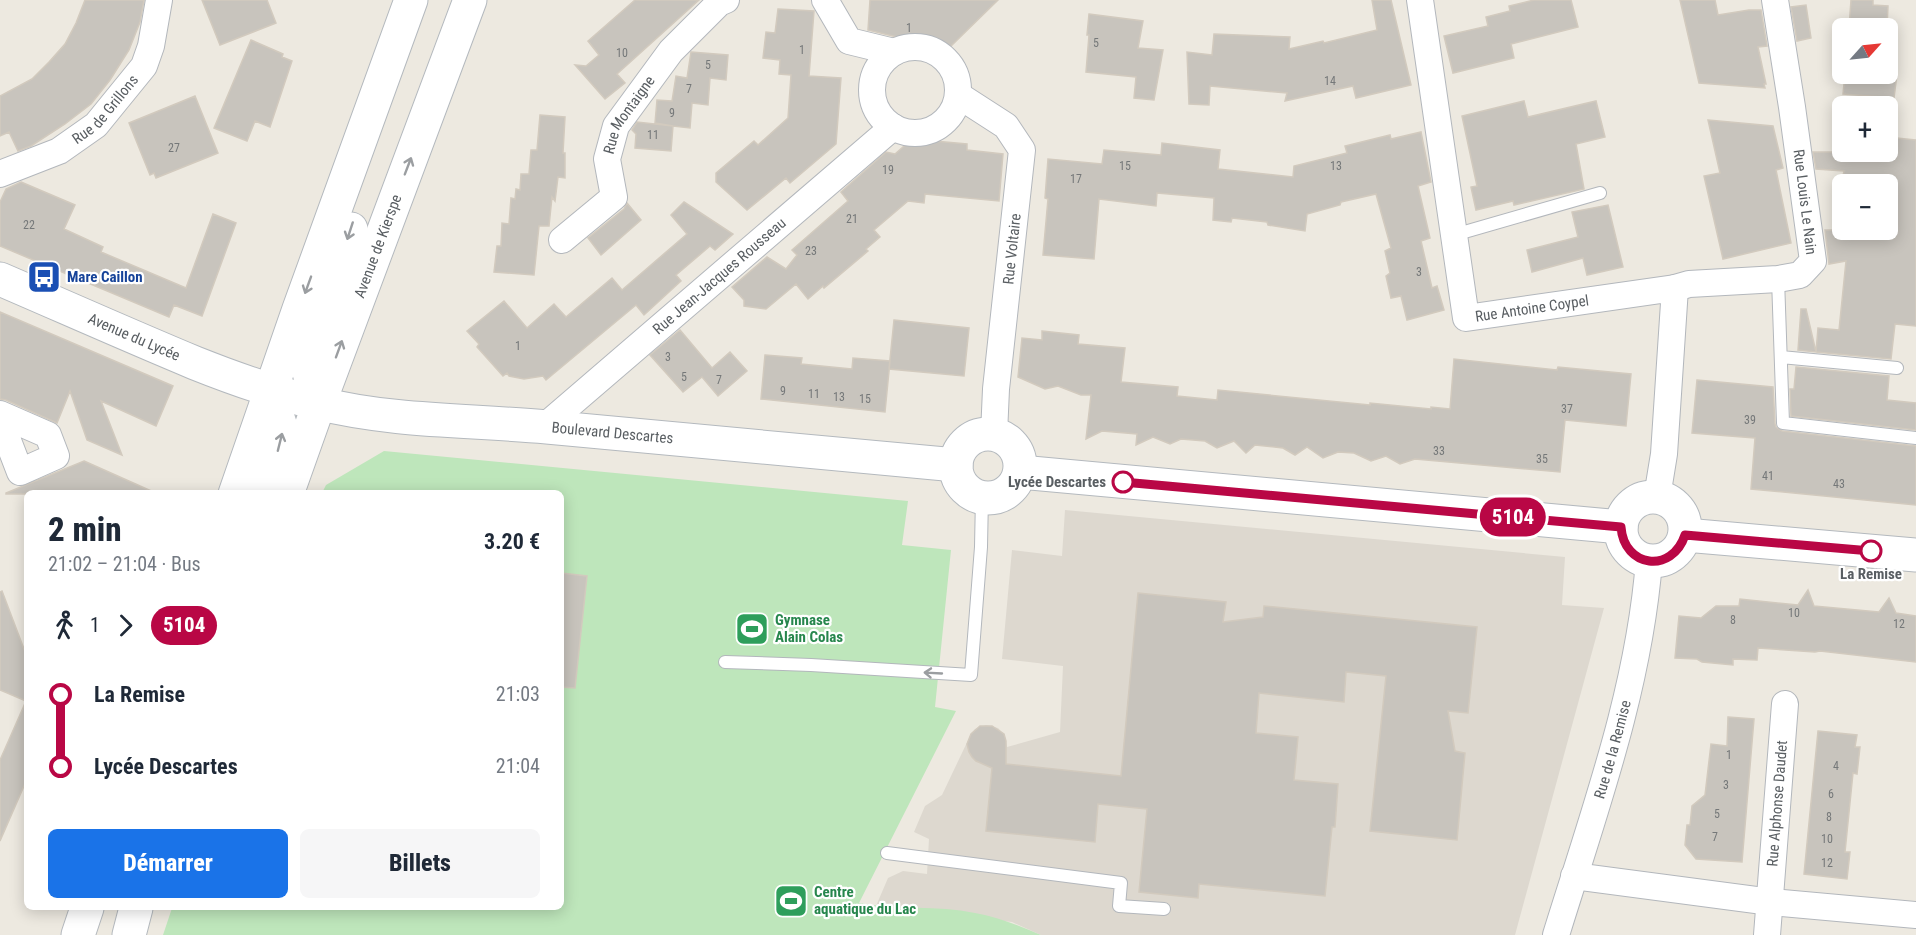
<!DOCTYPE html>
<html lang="fr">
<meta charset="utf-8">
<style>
body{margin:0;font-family:"Roboto Condensed",sans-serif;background:#f6f6f7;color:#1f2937;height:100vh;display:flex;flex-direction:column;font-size:22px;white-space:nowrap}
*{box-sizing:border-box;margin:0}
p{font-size:20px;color:#747a83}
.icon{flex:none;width:33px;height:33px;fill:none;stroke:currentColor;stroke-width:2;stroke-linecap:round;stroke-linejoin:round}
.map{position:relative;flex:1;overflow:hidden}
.panel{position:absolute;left:24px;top:490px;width:540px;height:420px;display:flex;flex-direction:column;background:#fff;border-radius:9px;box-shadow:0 3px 15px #0003}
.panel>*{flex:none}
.badge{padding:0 12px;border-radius:20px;font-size:21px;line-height:39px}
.needle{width:39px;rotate:63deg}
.buttons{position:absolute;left:1832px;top:18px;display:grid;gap:12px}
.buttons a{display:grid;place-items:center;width:66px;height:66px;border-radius:9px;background:#fff;box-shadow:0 3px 15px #0003;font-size:30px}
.map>.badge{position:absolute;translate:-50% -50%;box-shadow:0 0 0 3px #fff}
.legs{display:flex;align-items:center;gap:9px;height:66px;padding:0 24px;font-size:20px}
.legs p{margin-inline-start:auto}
.head{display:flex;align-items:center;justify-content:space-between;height:102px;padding:0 24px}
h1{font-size:33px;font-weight:800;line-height:45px}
.cta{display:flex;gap:12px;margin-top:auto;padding:12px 24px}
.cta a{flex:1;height:69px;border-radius:9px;background:#1a73e8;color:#fff;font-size:24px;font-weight:800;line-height:69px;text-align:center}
.cta a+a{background:#f6f6f7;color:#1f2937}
ul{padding:0 24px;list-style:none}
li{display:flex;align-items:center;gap:21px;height:72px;font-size:22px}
li i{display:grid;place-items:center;width:9px;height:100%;margin:0 8px;background:currentColor}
li i::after{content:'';width:15px;height:15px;margin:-8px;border:4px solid;border-radius:50%;background:#fff}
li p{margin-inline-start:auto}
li:first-child i{background:linear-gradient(#0000 50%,currentColor 0)}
li:last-child i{background:linear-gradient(currentColor 50%,#0000 0)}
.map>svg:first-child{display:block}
.education{fill:#ddd8cf}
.park{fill:#bee6bb}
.building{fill:#c8c4bd;stroke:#d2cabe;stroke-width:1.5}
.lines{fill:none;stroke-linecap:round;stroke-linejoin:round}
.lane-casing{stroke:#b3b7bc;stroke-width:14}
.street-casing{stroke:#b3b7bc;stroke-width:28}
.secondary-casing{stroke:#b4b9be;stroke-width:35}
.lane{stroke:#fff;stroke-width:12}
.street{stroke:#fff;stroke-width:26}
.secondary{stroke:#fff;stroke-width:33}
.oneway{stroke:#9b9ea1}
.line-1-casing{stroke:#fff;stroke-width:14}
.line-1{stroke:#b90745;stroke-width:9}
.stop-1-dot{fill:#fff;stroke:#b90745;stroke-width:3}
.labels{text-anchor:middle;stroke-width:4.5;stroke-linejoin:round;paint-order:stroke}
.number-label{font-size:12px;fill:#757879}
.street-label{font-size:15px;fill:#595e62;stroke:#fff}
.transit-label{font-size:15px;font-weight:bold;fill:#164399;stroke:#fff;text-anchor:start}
.stop-label{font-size:15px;font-weight:bold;fill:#595e62;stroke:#fff;text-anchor:end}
.leisure-label{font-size:15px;font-weight:bold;fill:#27864d;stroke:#fff;text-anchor:start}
</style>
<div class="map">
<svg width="1916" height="935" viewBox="0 0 1916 935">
<rect width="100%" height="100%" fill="#ede9e0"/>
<path class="education" d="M 1065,510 L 1565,557 L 1562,605 L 1604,608 L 1515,935 L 1041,935 L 1012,922 L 876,906 L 888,878 L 903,871 L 927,874 L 929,839 L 914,832 L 925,806 L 942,795 L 971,734 L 975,729 L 986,725 L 998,728 L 1004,734 L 1007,747 L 1060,732 L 1063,666 L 1002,659 L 1012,550 L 1062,556 Z"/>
<path class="park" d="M 384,451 L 908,501 L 902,545 L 951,550 L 935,707 L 956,711 L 859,903 C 897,910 937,905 975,913 C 998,917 1020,926 1041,935 L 163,935 L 172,908 L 561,908 L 561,494 L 322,493 L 326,485 Z"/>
<path class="building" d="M 85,0 L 144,0 L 140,22 L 129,50 L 110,80 L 91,104 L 65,124 L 31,146 L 18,151 L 9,132 L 0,136 L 0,96 L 32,79 L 49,62 L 65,44 L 76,23 Z
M 202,0 L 267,0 L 276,23 L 220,45 Z
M 635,0 L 699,0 L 617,74 L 625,83 L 605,99 L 575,65 L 586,66 L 599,55 L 588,41 Z
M 870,0 L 998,0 L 949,48 L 933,46 L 933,40 L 897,37 L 868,30 Z
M 1372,0 L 1391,0 L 1411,85 L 1356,98 L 1353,86 L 1285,101 L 1287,93 L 1210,86 L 1209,105 L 1189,104 L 1187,52 L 1212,55 L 1214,34 L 1290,37 L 1289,49 L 1323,41 L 1324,43 L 1377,30 Z
M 1534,0 L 1571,0 L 1578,27 L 1511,44 L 1514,58 L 1453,73 L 1444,36 L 1488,26 L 1486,17 L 1510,11 L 1509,6 Z
M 1680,0 L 1715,0 L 1718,15 L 1749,10 L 1761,10 L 1767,46 L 1758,47 L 1766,84 L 1764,84 L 1765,88 L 1699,83 Z
M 1851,0 L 1873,0 L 1873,5 L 1888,6 L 1887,28 L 1849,28 Z
M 1806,5 L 1811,38 L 1797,41 L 1791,7 Z
M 778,9 L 814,11 L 809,76 L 841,78 L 836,144 L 790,183 L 786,178 L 747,210 L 716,182 L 716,173 L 754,141 L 758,145 L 788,118 L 791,75 L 779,74 L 780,60 L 763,58 L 766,32 L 775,33 Z
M 1089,14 L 1143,21 L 1138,48 L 1163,50 L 1154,100 L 1134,98 L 1136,77 L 1086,72 L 1089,35 L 1087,35 Z
M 251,40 L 283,54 L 282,57 L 292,61 L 270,127 L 255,121 L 247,141 L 214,128 Z
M 691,52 L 728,55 L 726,80 L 710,78 L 708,105 L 692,103 L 690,128 L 673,126 L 671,151 L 635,148 L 636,134 L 632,130 L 637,122 L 673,126 L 655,123 L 657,100 L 672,101 L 676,76 L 687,78 Z
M 1845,74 L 1897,74 L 1894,98 L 1843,94 Z
M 195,96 L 218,153 L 156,178 L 154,173 L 150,175 L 129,123 Z
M 1524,101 L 1528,117 L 1596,101 L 1605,137 L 1576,144 L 1584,189 L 1514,205 L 1513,201 L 1476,210 L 1471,187 L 1477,186 L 1462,116 Z
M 540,115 L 565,117 L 563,153 L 565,153 L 565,178 L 558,177 L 555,201 L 552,197 L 549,226 L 539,226 L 534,275 L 494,272 L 497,246 L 501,246 L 502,223 L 509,224 L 511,198 L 515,199 L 516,189 L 520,190 L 521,174 L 529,174 L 531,150 L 537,150 Z
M 1708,120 L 1773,126 L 1783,168 L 1776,170 L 1791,243 L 1723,259 L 1704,176 L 1720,173 Z
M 1421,132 L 1431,182 L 1418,186 L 1430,238 L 1421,241 L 1432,288 L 1437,286 L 1444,310 L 1407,320 L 1401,296 L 1391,298 L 1386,276 L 1390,273 L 1385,251 L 1391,248 L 1376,194 L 1341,202 L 1340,205 L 1307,214 L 1305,231 L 1268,225 L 1267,222 L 1232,218 L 1231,222 L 1213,220 L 1214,198 L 1157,193 L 1156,206 L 1099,199 L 1094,259 L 1043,255 L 1048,199 L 1045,198 L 1048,159 L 1102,164 L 1104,150 L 1161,155 L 1162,143 L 1220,150 L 1218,169 L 1293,177 L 1294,166 L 1347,153 L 1345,146 L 1390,135 L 1391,139 Z
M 1887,137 L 1916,140 L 1916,326 L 1895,324 L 1891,359 L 1816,352 L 1818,328 L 1839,330 L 1846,261 L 1829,264 L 1825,230 L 1887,230 L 1887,184 L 1842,181 L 1844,171 L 1816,169 L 1813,152 L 1887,152 Z
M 912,139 L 967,144 L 967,150 L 1003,154 L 999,201 L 925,194 L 924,203 L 908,201 L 874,230 L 880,237 L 866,249 L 868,251 L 824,288 L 823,286 L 808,299 L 796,284 L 766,309 L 744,306 L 744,300 L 732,287 L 767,257 L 786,269 L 797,255 L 792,250 L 848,201 L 841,192 L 886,152 L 895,154 Z
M 21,182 L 75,205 L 64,229 L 103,247 L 101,252 L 186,288 L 213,214 L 236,223 L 202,316 L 174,305 L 169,317 L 0,246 L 0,202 L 6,189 Z
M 684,202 L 733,234 L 715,250 L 710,246 L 676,275 L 681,281 L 644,315 L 636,305 L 546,380 L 543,376 L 524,379 L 509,376 L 507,373 L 503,376 L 477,347 L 479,344 L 467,331 L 504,301 L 527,328 L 554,304 L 566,317 L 612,278 L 622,290 L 687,234 L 671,215 Z
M 627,203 L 641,220 L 601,255 L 588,238 L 624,209 Z
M 1608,205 L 1623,267 L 1587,275 L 1583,258 L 1532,272 L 1527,250 L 1578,237 L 1572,212 Z
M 1801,309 L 1806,309 L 1816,352 L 1798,350 Z
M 0,312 L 173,386 L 156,426 L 101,401 L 122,455 L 87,440 L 70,391 L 57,423 L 6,400 L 0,399 Z
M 894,320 L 969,328 L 964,376 L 889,369 Z
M 680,330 L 712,368 L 730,352 L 747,371 L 718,396 L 702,377 L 683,392 L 650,355 Z
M 1042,331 L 1079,335 L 1078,344 L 1125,348 L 1121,382 L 1178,387 L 1177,396 L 1217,400 L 1218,390 L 1370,405 L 1370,403 L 1431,409 L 1431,407 L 1450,409 L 1454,359 L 1557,370 L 1558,367 L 1631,374 L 1626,426 L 1565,420 L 1560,472 L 1415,459 L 1400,464 L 1386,456 L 1371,461 L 1354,453 L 1338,452 L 1323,458 L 1307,447 L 1295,455 L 1283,448 L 1255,445 L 1246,453 L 1234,441 L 1217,448 L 1205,441 L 1181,439 L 1170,444 L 1153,437 L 1136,445 L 1137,434 L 1102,431 L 1086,439 L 1091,395 L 1081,395 L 1058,386 L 1045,389 L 1018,377 L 1022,338 L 1042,340 Z
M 765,355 L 802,358 L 801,364 L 852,369 L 853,358 L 890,361 L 885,412 L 761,399 Z
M 1796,367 L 1889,376 L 1887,400 L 1916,403 L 1916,430 L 1791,416 L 1790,389 L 1794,389 Z
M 1697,380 L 1773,387 L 1775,424 L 1776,427 L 1782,431 L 1916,446 L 1916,505 L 1751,489 L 1755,438 L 1692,433 Z
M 84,461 L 158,494 L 6,494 L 6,493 Z
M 561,573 L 587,576 L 575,688 L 561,687 Z
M 1808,590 L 1814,606 L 1879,612 L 1889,598 L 1896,613 L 1916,616 L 1916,662 L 1820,651 L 1815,652 L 1758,648 L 1757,660 L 1733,659 L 1733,665 L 1702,662 L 1697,659 L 1675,658 L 1679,616 L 1701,618 L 1716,606 L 1739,606 L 1740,599 L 1798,605 Z
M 2,591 L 27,657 L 27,779 L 0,841 L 0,760 L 26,701 L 0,690 L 0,592 Z
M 1138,593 L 1226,602 L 1223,622 L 1263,617 L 1264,606 L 1477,627 L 1468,713 L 1448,711 L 1455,751 L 1465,753 L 1457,840 L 1370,831 L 1386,676 L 1346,672 L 1344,702 L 1259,693 L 1256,733 L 1298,737 L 1294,780 L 1338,784 L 1335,827 L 1332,827 L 1325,896 L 1199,884 L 1198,898 L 1139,892 L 1147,809 L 1098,804 L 1095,842 L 986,831 L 992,768 L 976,761 L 972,757 L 969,752 L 967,744 L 971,734 L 980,726 L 992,726 L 1004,734 L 1006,741 L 1006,764 L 1121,776 Z
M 1728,717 L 1754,719 L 1742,862 L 1696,859 L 1685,845 L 1687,825 L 1690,825 L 1692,806 L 1705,795 L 1711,744 L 1727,746 Z
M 1818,731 L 1857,735 L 1855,747 L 1860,747 L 1857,774 L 1853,773 L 1845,852 L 1850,852 L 1847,879 L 1804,874 Z"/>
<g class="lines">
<defs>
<path id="lane" d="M 1454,235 L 1600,193
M 1778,279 L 1783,423 L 1916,438
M 1781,357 L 1897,368
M 725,662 L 811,665 L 971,675 L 981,547 L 982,497
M 887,853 L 1121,883 L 1119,906 L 1164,909"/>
<g id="street">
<path d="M 825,0 L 849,41 L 894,52"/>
<path id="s1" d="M 1420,0 L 1466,318 L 1675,288 L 1664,454 L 1657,497"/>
<circle cx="915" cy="90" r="43"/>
<path d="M 958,95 L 1006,126 L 1022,150 L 996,389 L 994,434"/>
<path id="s2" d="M 0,174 L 59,151 L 96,125 L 144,66 L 151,46 L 159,0"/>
<path id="s3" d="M 562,240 L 614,197 L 607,159 L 616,126 L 671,51 L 719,3 L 726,0"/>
<path d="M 1675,288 L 1689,284 L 1778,279 L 1800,275 L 1813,261 L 1792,107 L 1775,0"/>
<path d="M 0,414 L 48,435 L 56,456 L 20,472 L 0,420"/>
<path id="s4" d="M 545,426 L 893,127"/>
<path d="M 1574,876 L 1771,902 L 1916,915"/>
<path id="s5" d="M 1556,935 C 1594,812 1639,690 1649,561"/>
<path id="s6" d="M 1767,935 L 1785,704"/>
</g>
<g id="secondary">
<path id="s7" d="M 0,279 C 65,307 130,336 195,363 C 235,379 275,393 317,403 C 393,422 470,420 547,427 C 684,439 820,453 956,465"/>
<path d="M 319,404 L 306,363 L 351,229"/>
<circle cx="988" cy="466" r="32"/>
<path d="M 1020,472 L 1621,527"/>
<path d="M 235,494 L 299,309 L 411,0"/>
<path d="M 263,494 L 284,436 L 269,391"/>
<path id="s8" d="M 287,494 L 319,404 L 470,0"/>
<circle cx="1653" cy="529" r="32"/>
<path d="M 1685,535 L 1916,555"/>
<path d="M 78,935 L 87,908"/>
<path d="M 129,935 L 136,908"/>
</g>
</defs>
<use href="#lane" class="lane-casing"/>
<use href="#street" class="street-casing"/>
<use href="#secondary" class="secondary-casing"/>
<use href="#lane" class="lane"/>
<use href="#street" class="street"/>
<use href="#secondary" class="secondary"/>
</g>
<defs><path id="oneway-shaft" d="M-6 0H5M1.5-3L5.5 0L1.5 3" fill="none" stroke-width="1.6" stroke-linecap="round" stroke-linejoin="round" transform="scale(1.5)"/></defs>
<g class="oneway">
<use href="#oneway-shaft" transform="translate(408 166) rotate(-69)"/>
<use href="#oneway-shaft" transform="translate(350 231) rotate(108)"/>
<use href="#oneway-shaft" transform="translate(308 285) rotate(110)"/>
<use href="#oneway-shaft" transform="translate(339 349) rotate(-70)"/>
<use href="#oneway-shaft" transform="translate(280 442) rotate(-76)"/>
<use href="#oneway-shaft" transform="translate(933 673) rotate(-177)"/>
</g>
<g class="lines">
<defs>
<path id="line-1" d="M 1123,482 L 1621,527 C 1624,568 1672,574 1685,535 L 1871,551"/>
</defs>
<use href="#line-1" class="line-1-casing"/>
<use href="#line-1" class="line-1"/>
</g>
<defs>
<symbol id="bus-square" viewBox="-11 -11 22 22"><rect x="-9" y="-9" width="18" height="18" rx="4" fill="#1a4fb4" stroke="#fff"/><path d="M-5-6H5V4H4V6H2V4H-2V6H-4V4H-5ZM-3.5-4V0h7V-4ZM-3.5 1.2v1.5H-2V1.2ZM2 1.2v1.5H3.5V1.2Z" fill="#fff"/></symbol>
<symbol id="stadium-square" viewBox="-11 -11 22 22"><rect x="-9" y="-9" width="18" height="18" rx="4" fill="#2e9e5b" stroke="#fff"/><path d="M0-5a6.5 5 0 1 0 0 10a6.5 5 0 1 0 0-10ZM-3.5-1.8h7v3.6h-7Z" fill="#fff"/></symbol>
</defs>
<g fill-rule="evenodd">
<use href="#bus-square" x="25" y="258" width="38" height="38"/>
<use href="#stadium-square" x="733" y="610" width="38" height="38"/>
<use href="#stadium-square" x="772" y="882" width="38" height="38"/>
</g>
<g class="stop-1-dot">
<circle cx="1123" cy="482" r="10"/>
<circle cx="1871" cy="551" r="10"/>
</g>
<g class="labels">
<g class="number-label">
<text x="909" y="32">1</text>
<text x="1096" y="47">5</text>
<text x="802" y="54">1</text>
<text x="622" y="57">10</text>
<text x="708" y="69">5</text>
<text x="1330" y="85">14</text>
<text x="689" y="93">7</text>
<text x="672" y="117">9</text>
<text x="653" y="139">11</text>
<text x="174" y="152">27</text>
<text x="1125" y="170">15</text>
<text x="1336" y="170">13</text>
<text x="888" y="174">19</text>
<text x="1076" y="183">17</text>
<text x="852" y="223">21</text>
<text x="29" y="229">22</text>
<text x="811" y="255">23</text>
<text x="1419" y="276">3</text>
<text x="518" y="350">1</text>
<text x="668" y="361">3</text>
<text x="684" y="381">5</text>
<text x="719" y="384">7</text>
<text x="783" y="395">9</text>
<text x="814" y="398">11</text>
<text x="839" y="401">13</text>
<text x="865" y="403">15</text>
<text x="1567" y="413">37</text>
<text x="1750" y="424">39</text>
<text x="1439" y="455">33</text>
<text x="1542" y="463">35</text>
<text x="1768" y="480">41</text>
<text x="1839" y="488">43</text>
<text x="1794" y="617">10</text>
<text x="1733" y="624">8</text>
<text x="1899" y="628">12</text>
<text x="1729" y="759">1</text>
<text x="1836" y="770">4</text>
<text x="1726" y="789">3</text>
<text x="1831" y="798">6</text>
<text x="1717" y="818">5</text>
<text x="1829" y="821">8</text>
<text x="1715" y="841">7</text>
<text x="1827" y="843">10</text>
<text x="1827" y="867">12</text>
</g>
<g class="street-label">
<text dy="5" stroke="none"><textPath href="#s2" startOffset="126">Rue de Grillons</textPath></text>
<text dy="5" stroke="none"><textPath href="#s3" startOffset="156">Rue Montaigne</textPath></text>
<text transform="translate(1805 202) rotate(83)" y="5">Rue Louis Le Nain</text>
<text dy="5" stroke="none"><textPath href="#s8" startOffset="264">Avenue de Kierspe</textPath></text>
<text transform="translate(1012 249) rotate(-84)" y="5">Rue Voltaire</text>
<text dy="5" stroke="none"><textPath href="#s4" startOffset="230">Rue Jean-Jacques Rousseau</textPath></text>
<text dy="5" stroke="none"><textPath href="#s1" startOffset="388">Rue Antoine Coypel</textPath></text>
<text dy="5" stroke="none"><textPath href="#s7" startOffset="146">Avenue du Lycée</textPath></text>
<text dy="5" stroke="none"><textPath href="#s7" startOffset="638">Boulevard Descartes</textPath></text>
<text dy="5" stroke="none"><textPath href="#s5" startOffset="194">Rue de la Remise</textPath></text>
<text dy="5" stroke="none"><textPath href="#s6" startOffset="132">Rue Alphonse Daudet</textPath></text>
</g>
<g class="transit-label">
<text x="67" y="282">Mare Caillon</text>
</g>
<g class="stop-label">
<text x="1106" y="487">Lycée Descartes</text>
<text x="1871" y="579" text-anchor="middle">La Remise</text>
</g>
<g class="leisure-label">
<text x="775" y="625">Gymnase<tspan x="775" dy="17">Alain Colas</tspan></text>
<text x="814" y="897">Centre<tspan x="814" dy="17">aquatique du Lac</tspan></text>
</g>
</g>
</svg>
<div class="buttons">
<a><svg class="needle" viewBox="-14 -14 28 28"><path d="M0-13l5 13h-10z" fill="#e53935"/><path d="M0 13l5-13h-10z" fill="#747a83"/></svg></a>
<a>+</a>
<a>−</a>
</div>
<b class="badge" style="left:1513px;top:517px;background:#b90745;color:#fff">5104</b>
<section class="panel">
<div class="head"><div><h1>2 min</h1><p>21:02 – 21:04 · Bus</p></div><b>3.20 €</b></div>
<div class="legs"><svg class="icon" aria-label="walk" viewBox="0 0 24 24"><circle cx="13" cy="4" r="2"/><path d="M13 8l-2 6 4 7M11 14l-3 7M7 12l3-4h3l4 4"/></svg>1<svg class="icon" aria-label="forward" viewBox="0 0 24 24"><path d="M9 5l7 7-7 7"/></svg><b class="badge" style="background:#b90745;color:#fff">5104</b></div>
<ul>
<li><i style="color:#b90745"></i><b>La Remise</b><p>21:03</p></li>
<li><i style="color:#b90745"></i><b>Lycée Descartes</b><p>21:04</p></li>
</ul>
<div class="cta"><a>Démarrer</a><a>Billets</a></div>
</section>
</div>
